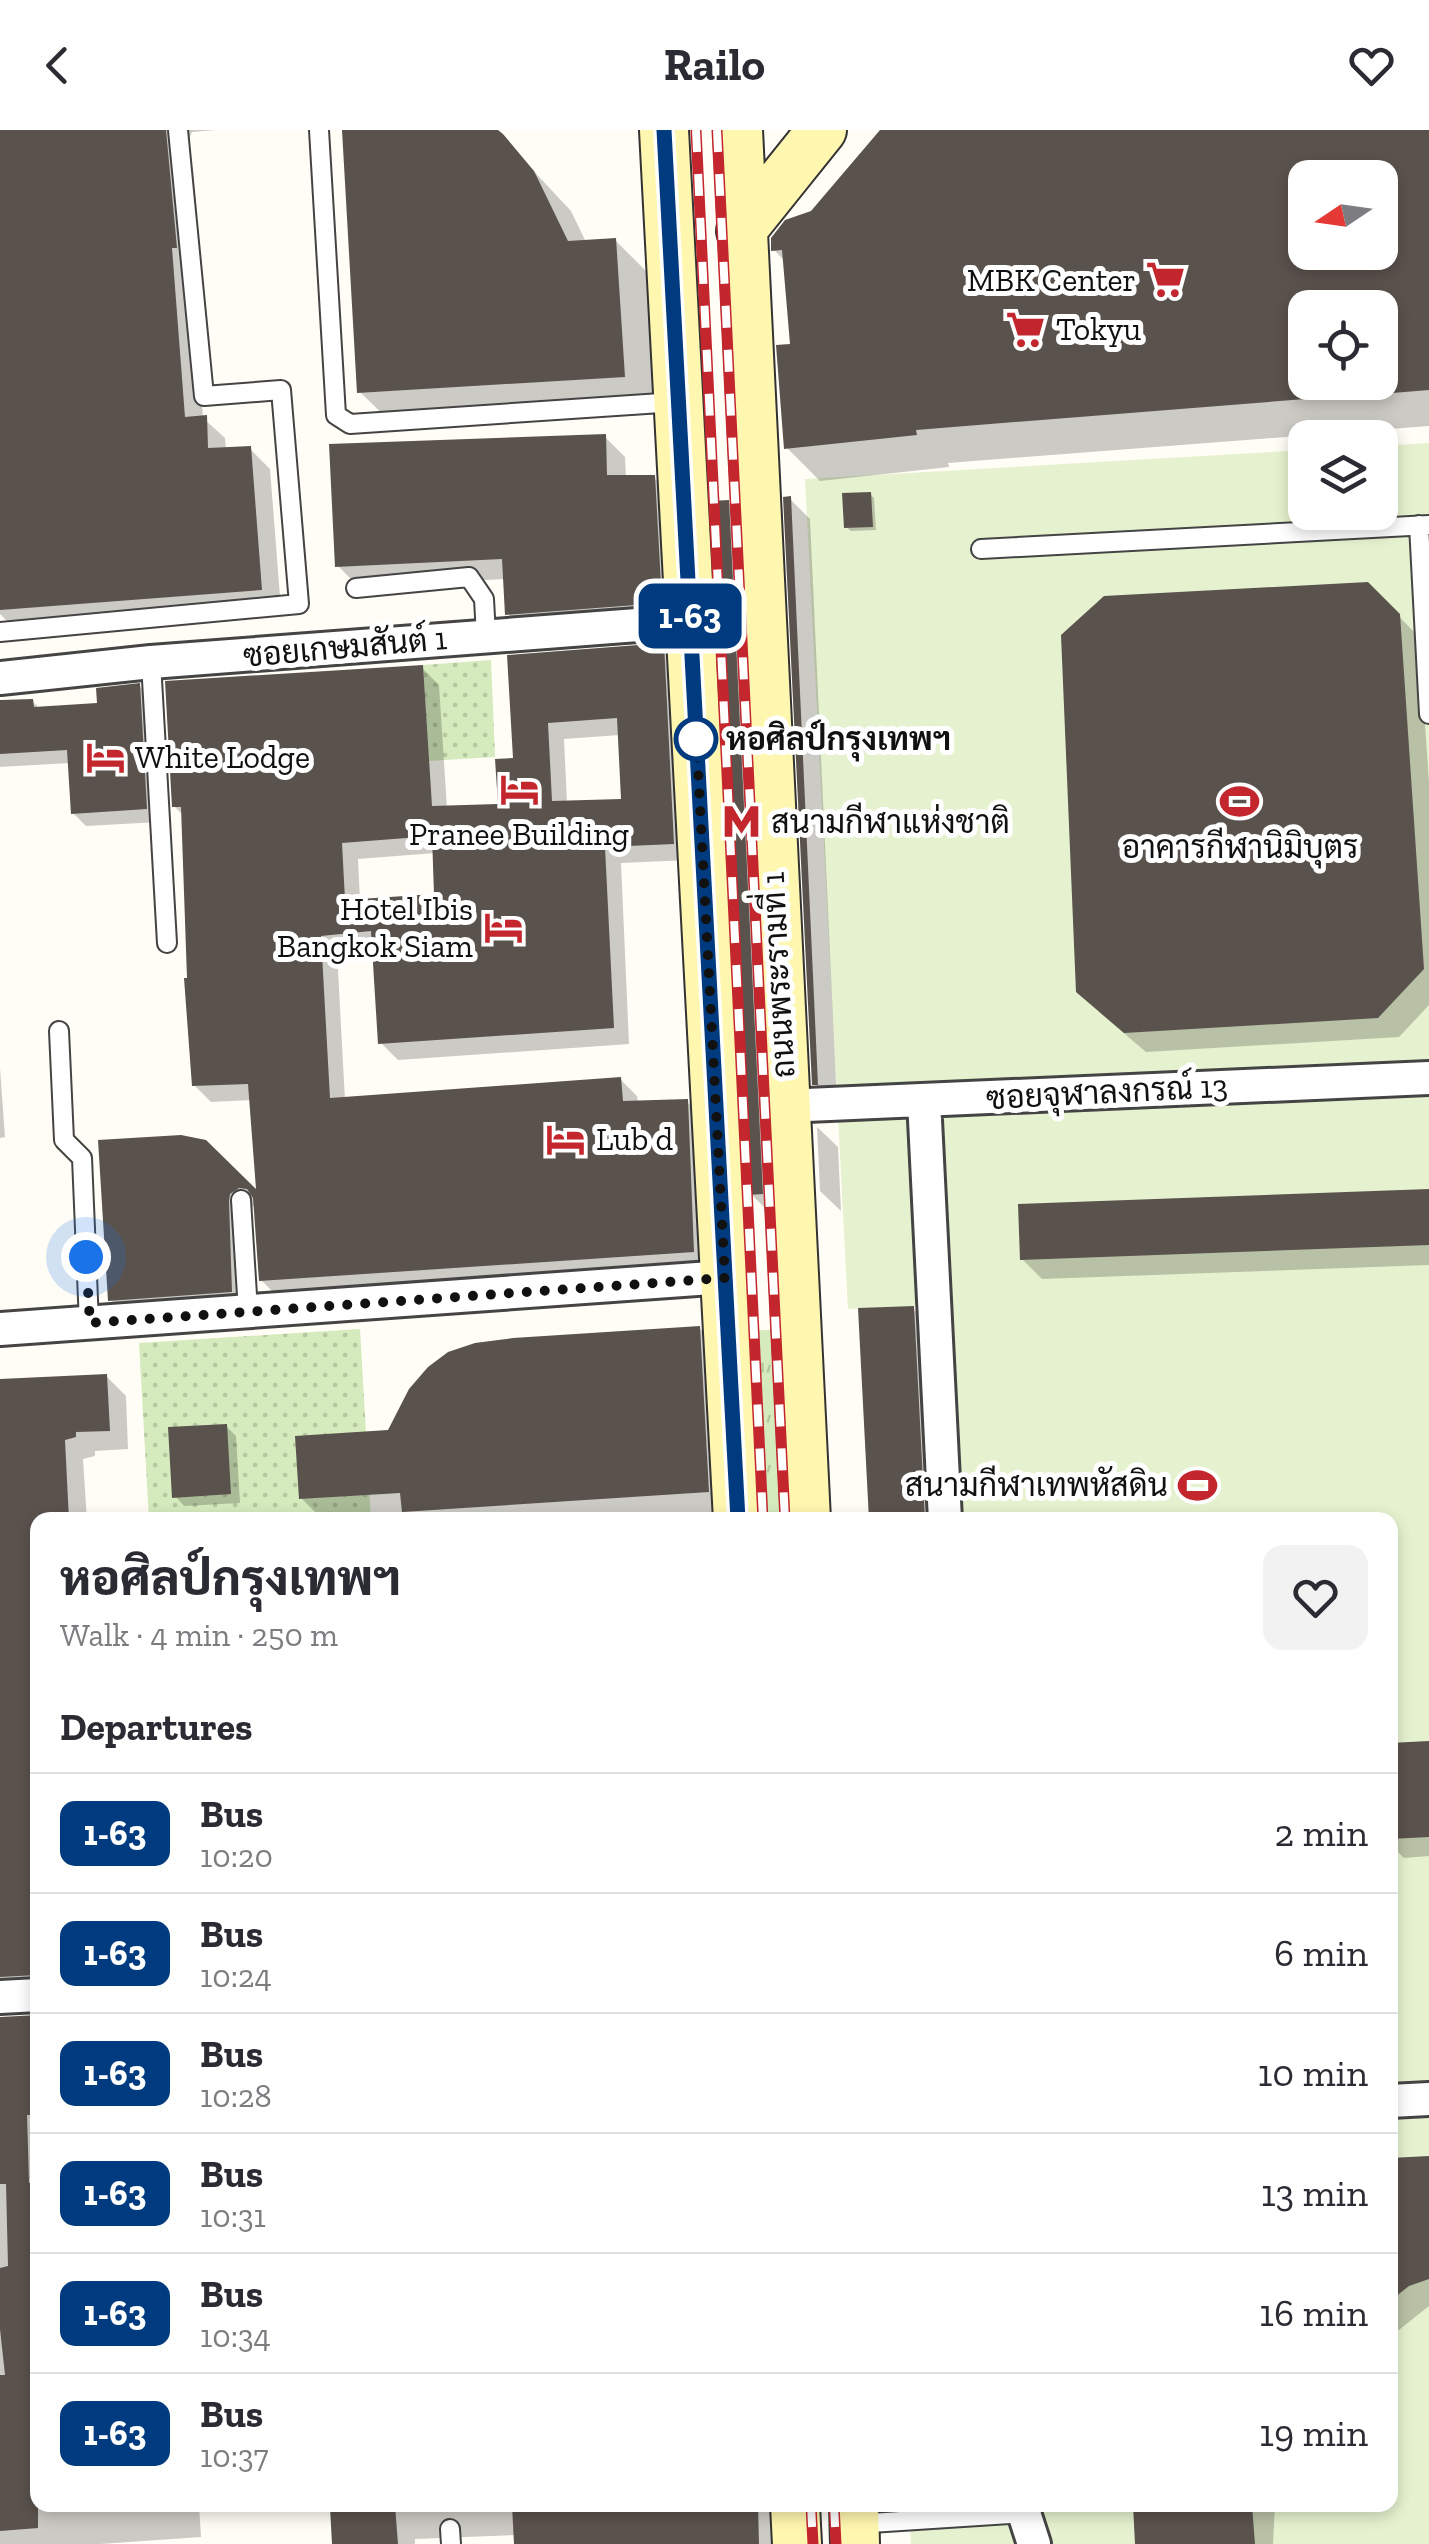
<!DOCTYPE html>
<meta charset="utf-8">
<style>
body{margin:0;font-family:"Zilla Slab",Sarabun,serif;background:#f2f2f3;color:#2b2b33;height:100vh;display:flex;flex-direction:column;font-size:38px;white-space:nowrap}
*{box-sizing:border-box;margin:0}
p{font-size:32px;color:#7c7c81}
.icon{flex:none;width:55px;height:55px;fill:none;stroke:currentColor;stroke-width:2;stroke-linecap:round;stroke-linejoin:round}
.map{position:relative;flex:1;overflow:hidden}
.sheet{position:absolute;left:30px;top:1382px;width:1368px;height:1000px;display:flex;flex-direction:column;background:#fff;border-radius:20px;box-shadow:0 5px 15px #0003}
.sheet>*{flex:none}
.badge{padding:0 20px;border-radius:15px;font-size:35px;line-height:65px}
.needle{width:65px;rotate:257deg}
.tools{position:absolute;left:1288px;top:30px;display:grid;gap:20px}
.tools a{display:grid;place-items:center;width:110px;height:110px;border-radius:20px;background:#fff;box-shadow:0 5px 15px #0003;font-size:50px}
.you{position:absolute;width:50px;height:50px;margin:-25px;border:8px solid #fff;border-radius:50%;background:#1a73e8;box-shadow:0 0 0 15px #1a73e833}
.map>.badge{position:absolute;translate:-50% -50%;box-shadow:0 0 0 5px #fff}
h2{padding:0 30px;font-size:38px;line-height:90px}
.round{display:grid;place-items:center;flex:none;width:105px;height:105px;border-radius:20px;background:#f2f2f3}
.head{display:flex;align-items:center;justify-content:space-between;height:170px;padding:0 30px}
h1{font-size:48px;font-weight:800;line-height:75px}
ul{padding:0;list-style:none}
li{display:flex;align-items:center;gap:30px;height:120px;padding:0 30px;border-top:2px solid #e1e1e2}
li div{flex:1}
li b{display:block;font-size:38px}
li em{font-style:normal}
li .badge{min-width:110px;font-weight:700;text-align:center}
header{display:flex;justify-content:space-between;align-items:center;height:130px;padding:0 30px;background:#fff;font-size:45px;font-weight:800}
.map>svg:first-child{display:block}
.grass{fill:url(#grass-tufts)}
.garden{fill:url(#garden-dots)}
.pitch{fill:#e6f2cf}
.shadow{fill:#0003;fill-rule:evenodd}
.building{fill:#5a524d;fill-rule:evenodd}
.lines{fill:none;stroke-linecap:round;stroke-linejoin:round}
.service-casing{stroke:#444;stroke-width:22}
.minor-casing{stroke:#444;stroke-width:38}
.secondary-casing{stroke:#333;stroke-width:52}
.service{stroke:#fff;stroke-width:18}
.minor{stroke:#fff;stroke-width:32}
.secondary{stroke:#fff6b0;stroke-width:48}
.rail-casing{stroke:#c4262e;stroke-width:11}
.rail{stroke:#fff;stroke-width:8;stroke-dasharray:22;stroke-linecap:butt}
.line-casing{stroke:#fff;stroke-width:22}
.line{stroke:#003b80;stroke-width:15}
.walk{stroke:#111;stroke-width:10;stroke-dasharray:0 18}
.stop-dot{fill:#fff;stroke:#003b80;stroke-width:5}
.labels{text-anchor:middle;stroke-width:10;stroke-linejoin:round;paint-order:stroke}
.poi-label{font-size:32px;fill:#111;stroke:#fff;text-anchor:start}
.street-label{font-size:32px;fill:#111;stroke:#fff}
.stop-label{font-size:32px;font-weight:bold;fill:#111;stroke:#fff;text-anchor:start}
</style>
<header><svg class="icon" aria-label="back" viewBox="0 0 24 24"><path d="M15 5l-7 7 7 7"/></svg>Railo<svg class="icon" aria-label="heart" viewBox="0 0 24 24"><path d="M12 20l-8-8c-3-5 5-10 8-4 3-6 11-1 8 4z"/></svg></header>
<div class="map">
<svg width="1429" height="2414" viewBox="0 0 1429 2414">
<defs>
<pattern id="grass-tufts" width="24" height="20" patternUnits="userSpaceOnUse" patternTransform="scale(2.5)"><rect width="24" height="20" fill="#d5ebbd"/><path d="M3 7l-1-3M5 7V3M7 7l1-3M15 17l-1-3M17 17v-4M19 17l1-3" fill="none" stroke="#b6c8a1"/></pattern>
<pattern id="garden-dots" width="8" height="8" patternUnits="userSpaceOnUse" patternTransform="scale(2.5)"><rect width="8" height="8" fill="#d5ebbd"/><path d="M2 2h.1M6 6h.1" fill="none" stroke="#b6c8a1" stroke-width="1.8" stroke-linecap="round"/></pattern>
</defs>
<rect width="100%" height="100%" fill="#fffdf5"/>
<path class="grass" d="M 784,1199 L 794,1390 L 756,1390 L 746,1201 Z"/>
<path class="garden" d="M 491,530 L 495,627 L 429,631 L 423,535 Z
M 360,1199 L 371,1390 L 149,1390 L 139,1213 Z"/>
<path class="pitch" d="M 1429,313 L 1429,2414 L 911,2414 L 909,2375 L 1390,2375 L 1390,1390 L 928,1390 L 917,1176 L 848,1179 L 805,349 L 1305,320 L 1305,382 L 1380,382 L 1380,316 Z"/>
<path class="shadow" d="M 0,0 L 216,0 L 192,2 L 184,22 L 203,288 L 225,308 L 226,320 L 250,319 L 270,339 L 281,479 L 15,499 L 0,484 Z
M 344,0 L 494,0 L 501,6 L 571,81 L 586,112 L 616,111 L 653,148 L 661,284 L 398,299 L 360,262 Z
M 883,0 L 1429,0 L 1429,296 L 948,333 L 949,337 L 820,351 L 786,317 L 793,217 L 785,131 L 774,120 L 812,83 ZM 1305,48 L 1380,48 L 1380,122 L 1305,122 ZM 1305,178 L 1380,178 L 1380,252 L 1305,252 Z
M 605,307 L 625,327 L 626,348 L 654,348 L 674,368 L 681,492 L 528,504 L 508,484 L 506,449 L 358,456 L 338,436 Z
M 870,364 L 874,368 L 876,400 L 851,401 L 846,397 Z
M 790,369 L 810,389 L 837,974 L 815,954 Z
M 728,372 L 748,392 L 771,1084 L 751,1064 Z
M 1368,455 L 1419,507 L 1429,652 L 1429,875 L 1399,907 L 1146,922 L 1099,882 Z
M 663,516 L 680,533 L 690,730 L 621,733 L 629,914 L 398,930 L 381,913 L 375,818 L 337,822 L 345,970 L 620,949 L 637,966 L 638,973 L 687,972 L 704,989 L 710,1138 L 278,1167 L 261,1150 L 256,1074 L 247,1081 L 248,1178 L 128,1187 L 111,1170 L 181,1008 L 259,1066 L 252,970 L 211,972 L 194,955 L 184,686 L 174,676 L 422,538 L 439,555 L 447,678 L 501,676 L 516,630 L 510,527 ZM 620,605 L 624,671 L 567,673 L 564,609 ZM 435,723 L 437,767 L 360,771 L 358,729 Z
M 139,556 L 152,569 L 159,692 L 86,696 L 73,683 L 70,633 L 0,637 L 0,573 L 32,571 L 40,579 L 99,576 Z
M 0,938 L 5,1007 L 0,1008 Z
M 817,997 L 838,1017 L 841,1081 L 820,1061 Z
M 1429,1061 L 1429,1135 L 1042,1149 L 1022,1129 Z
M 913,1179 L 938,1204 L 948,1390 L 871,1390 Z
M 699,1198 L 719,1218 L 727,1381 L 619,1390 L 402,1390 L 402,1383 L 321,1388 L 301,1368 L 390,1303 Z
M 106,1246 L 126,1266 L 128,1319 L 95,1321 L 95,1326 L 83,1329 L 87,1390 L 38,1390 L 38,1866 L 0,1869 L 0,1252 Z
M 226,1296 L 236,1306 L 240,1373 L 184,1376 L 175,1366 Z
M 1429,1613 L 1429,1726 L 1404,1728 L 1390,1714 L 1390,1615 Z
M 0,1887 L 38,1887 L 38,2375 L 199,2375 L 201,2407 L 100,2414 L 0,2414 Z
M 1429,2029 L 1429,2176 L 1390,2207 L 1390,2031 Z
M 334,2375 L 775,2375 L 777,2414 L 516,2414 L 516,2405 L 415,2409 L 415,2414 L 336,2414 Z
M 1135,2375 L 1275,2375 L 1273,2414 L 1137,2414 Z"/>
<path class="building" d="M 0,0 L 166,0 L 177,118 L 172,118 L 185,287 L 207,285 L 208,318 L 251,316 L 262,460 L 0,480 Z
M 342,0 L 498,0 L 503,4 L 534,41 L 568,111 L 616,108 L 625,247 L 357,263 Z
M 880,0 L 1429,0 L 1429,260 L 1380,264 L 1380,178 L 1305,178 L 1305,269 L 916,300 L 917,305 L 784,319 L 776,215 L 790,214 L 782,120 L 771,121 L 771,108 L 785,90 L 811,81 ZM 1305,48 L 1380,48 L 1380,122 L 1305,122 Z
M 606,304 L 607,345 L 655,345 L 662,473 L 505,485 L 502,429 L 335,437 L 329,314 Z
M 871,362 L 873,397 L 844,398 L 842,363 Z
M 791,366 L 818,955 L 812,955 L 783,367 Z
M 729,370 L 763,1064 L 748,1065 L 711,371 Z
M 1368,452 L 1400,484 L 1424,839 L 1378,888 L 1124,903 L 1076,862 L 1061,505 L 1104,466 Z
M 664,513 L 674,714 L 605,717 L 614,898 L 378,914 L 371,801 L 321,806 L 330,968 L 621,947 L 623,971 L 688,969 L 694,1122 L 259,1151 L 253,1068 L 247,1059 L 239,1058 L 230,1064 L 229,1071 L 232,1162 L 108,1171 L 98,1010 L 181,1005 L 206,1010 L 256,1059 L 248,954 L 192,956 L 184,848 L 187,848 L 181,677 L 172,677 L 165,551 L 423,535 L 432,676 L 498,674 L 495,629 L 513,628 L 507,525 ZM 617,588 L 621,669 L 552,671 L 548,593 ZM 432,706 L 434,764 L 345,770 L 342,713 Z
M 140,553 L 147,679 L 71,684 L 67,620 L 0,624 L 0,570 L 33,569 L 34,577 L 97,573 L 96,558 Z
M 1429,1059 L 1429,1115 L 1020,1130 L 1018,1074 Z
M 914,1176 L 925,1390 L 869,1390 L 858,1178 Z
M 700,1196 L 709,1362 L 402,1382 L 400,1363 L 299,1369 L 295,1306 L 388,1300 L 409,1259 L 428,1237 L 448,1222 L 475,1213 L 513,1208 Z
M 107,1244 L 110,1301 L 76,1302 L 76,1307 L 65,1310 L 69,1390 L 38,1390 L 38,1845 L 0,1847 L 0,1249 Z
M 227,1294 L 231,1364 L 172,1368 L 168,1297 Z
M 1429,1611 L 1429,1707 L 1390,1709 L 1390,1613 Z
M 38,1885 L 38,1985 L 27,1985 L 29,2053 L 38,2052 L 38,2398 L 0,2401 L 0,2245 L 5,2245 L 0,2199 L 0,2138 L 8,2136 L 6,2054 L 0,2054 L 0,1887 Z
M 1429,2026 L 1429,2149 L 1409,2156 L 1390,2171 L 1390,2028 Z
M 395,2375 L 398,2414 L 332,2414 L 330,2377 Z
M 512,2375 L 758,2375 L 759,2414 L 514,2414 Z
M 1133,2375 L 1252,2375 L 1255,2414 L 1135,2414 Z"/>
<g class="lines">
<defs>
<path id="service" d="M 319,0 L 336,285 L 350,294 L 676,272
M 1419,395 L 1429,584
M 981,419 L 1429,395
M 356,458 L 469,447 L 484,469 L 486,506
M 0,502 L 299,474 L 281,260 L 204,266 L 178,0
M 151,532 L 167,813
M 59,901 L 64,1010 L 82,1028 L 89,1193
M 241,1070 L 248,1181
M 855,2394 L 1024,2383
M 450,2399 L 451,2414"/>
<path id="minor" d="M 0,548 L 151,532 L 690,491
M 924,970 L 945,1390
M 784,976 L 1429,948
M 0,1199 L 725,1147
M 0,1867 L 38,1865
M 1390,1971 L 1429,1969
M 1026,2375 L 1024,2383 L 1034,2414"/>
<path id="secondary" d="M 664,0 L 738,1390
M 738,0 L 806,1390
M 741,101 L 822,0
M 795,2375 L 797,2414
M 854,2375 L 855,2414"/>
</defs>
<use href="#service" class="service-casing"/>
<use href="#minor" class="minor-casing"/>
<use href="#secondary" class="secondary-casing"/>
<use href="#service" class="service"/>
<use href="#minor" class="minor"/>
<use href="#secondary" class="secondary"/>
<defs>
<path id="rail" d="M 696,0 L 763,1390
M 717,0 L 785,1390
M 811,2375 L 813,2414
M 834,2375 L 836,2414"/>
</defs>
<use href="#rail" class="rail-casing"/>
<use href="#rail" class="rail"/>
</g>
<g class="lines">
<defs>
<path id="line" d="M 664,0 L 738,1390"/>
</defs>
<use href="#line" class="line-casing"/>
<use href="#line" class="line"/>
<path class="walk" d="M 86,1127 L 90,1193 L 725,1148 L 696,600 L 696,609"/>
</g>
<defs>
<symbol id="supermarket-bare" viewBox="-9 -9 18 18"><path d="M-6-5.5h2.5l.6 2H6L4.5 2H-2.5L-4.4-4H-6ZM-1.5 3.2a1.3 1.3 0 1 0 .1 0ZM3 3.2a1.3 1.3 0 1 0 .1 0Z" fill="#c4262e" stroke="#fff" stroke-width="2.5" paint-order="stroke"/></symbol>
<symbol id="hotel-bare" viewBox="-9 -9 18 18"><path d="M-6-4.5h1.5V1H6V5H4.5V3h-9V5H-6ZM-4 0a1.8 1.8 0 1 1 3.6 0ZM.5 0V-2.5h3Q6-2.5 6 0Z" fill="#c4262e" stroke="#fff" stroke-width="2.5" paint-order="stroke"/></symbol>
<symbol id="stadium-bare" viewBox="-9 -9 18 18"><path d="M0-5a6.5 5 0 1 0 0 10a6.5 5 0 1 0 0-10ZM-3.5-1.8h7v3.6h-7Z" fill="#c4262e" stroke="#fff" stroke-width="2.5" paint-order="stroke"/></symbol>
<symbol id="metro-bare" viewBox="-9 -9 18 18"><path d="M-5.5 5V-5H-3L0 0L3-5H5.5V5H3V-.5L0 4L-3-.5V5Z" fill="#c4262e" stroke="#fff" stroke-width="2.5" paint-order="stroke"/></symbol>
</defs>
<g fill-rule="evenodd">
<use href="#supermarket-bare" x="1138" y="122" width="55" height="55"/>
<use href="#supermarket-bare" x="998" y="172" width="55" height="55"/>
<use href="#hotel-bare" x="78" y="600" width="55" height="55"/>
<use href="#hotel-bare" x="492" y="632" width="55" height="55"/>
<use href="#stadium-bare" x="1212" y="644" width="55" height="55"/>
<use href="#metro-bare" x="714" y="664" width="55" height="55"/>
<use href="#hotel-bare" x="476" y="770" width="55" height="55"/>
<use href="#hotel-bare" x="538" y="982" width="55" height="55"/>
<use href="#stadium-bare" x="1170" y="1328" width="55" height="55"/>
</g>
<circle class="stop-dot" cx="696" cy="609" r="20"/>
<g class="labels">
<g class="poi-label">
<text x="1136" y="161" text-anchor="end">MBK Center</text>
<text x="1056" y="210">Tokyu</text>
<text x="135" y="638">White Lodge</text>
<text x="771" y="703">สนามกีฬาแห่งชาติ</text>
<text x="519" y="715" text-anchor="middle">Pranee Building</text>
<text x="1240" y="728" text-anchor="middle">อาคารกีฬานิมิบุตร</text>
<text x="473" y="790" text-anchor="end">Hotel Ibis<tspan x="473" dy="37">Bangkok Siam</tspan></text>
<text x="596" y="1020">Lub d</text>
<text x="1168" y="1366" text-anchor="end">สนามกีฬาเทพหัสดิน</text>
</g>
<g class="street-label">
<text transform="translate(345 517) rotate(-5)" y="11">ซอยเกษมสันต์ 1</text>
<text transform="translate(778 845) rotate(-93)" y="11">ถนนพระรามที่ 1</text>
<text transform="translate(1107 962) rotate(-3)" y="11">ซอยจุฬาลงกรณ์ 13</text>
</g>
<g class="stop-label">
<text x="726" y="620">หอศิลป์กรุงเทพฯ</text>
</g>
</g>
</svg>
<div class="tools">
<a><svg class="needle" viewBox="-14 -14 28 28"><path d="M0-13l5 13h-10z" fill="#e53935"/><path d="M0 13l5-13h-10z" fill="#7c7c81"/></svg></a>
<a><svg class="icon" aria-label="locate" viewBox="0 0 24 24"><circle cx="12" cy="12" r="6"/><path d="M12 2v4M12 18v4M2 12h4M18 12h4"/></svg></a>
<a><svg class="icon" aria-label="layers" viewBox="0 0 24 24"><path d="M12 4l9 5-9 5-9-5zM3 14l9 5 9-5"/></svg></a>
</div>
<div class="you" style="left:86px;top:1127px"></div>
<b class="badge" style="left:690px;top:486px;background:#003b80;color:#fff">1-63</b>
<section class="sheet">
<div class="head"><div><h1>หอศิลป์กรุงเทพฯ</h1><p>Walk · 4 min · 250 m</p></div><a class="round"><svg class="icon" aria-label="heart" viewBox="0 0 24 24"><path d="M12 20l-8-8c-3-5 5-10 8-4 3-6 11-1 8 4z"/></svg></a></div>
<h2>Departures</h2>
<ul>
<li><span class="badge" style="background:#003b80;color:#fff">1-63</span><div><b>Bus</b><p>10:20</p></div><em>2 min</em></li>
<li><span class="badge" style="background:#003b80;color:#fff">1-63</span><div><b>Bus</b><p>10:24</p></div><em>6 min</em></li>
<li><span class="badge" style="background:#003b80;color:#fff">1-63</span><div><b>Bus</b><p>10:28</p></div><em>10 min</em></li>
<li><span class="badge" style="background:#003b80;color:#fff">1-63</span><div><b>Bus</b><p>10:31</p></div><em>13 min</em></li>
<li><span class="badge" style="background:#003b80;color:#fff">1-63</span><div><b>Bus</b><p>10:34</p></div><em>16 min</em></li>
<li><span class="badge" style="background:#003b80;color:#fff">1-63</span><div><b>Bus</b><p>10:37</p></div><em>19 min</em></li>
</ul>
</section>
</div>
